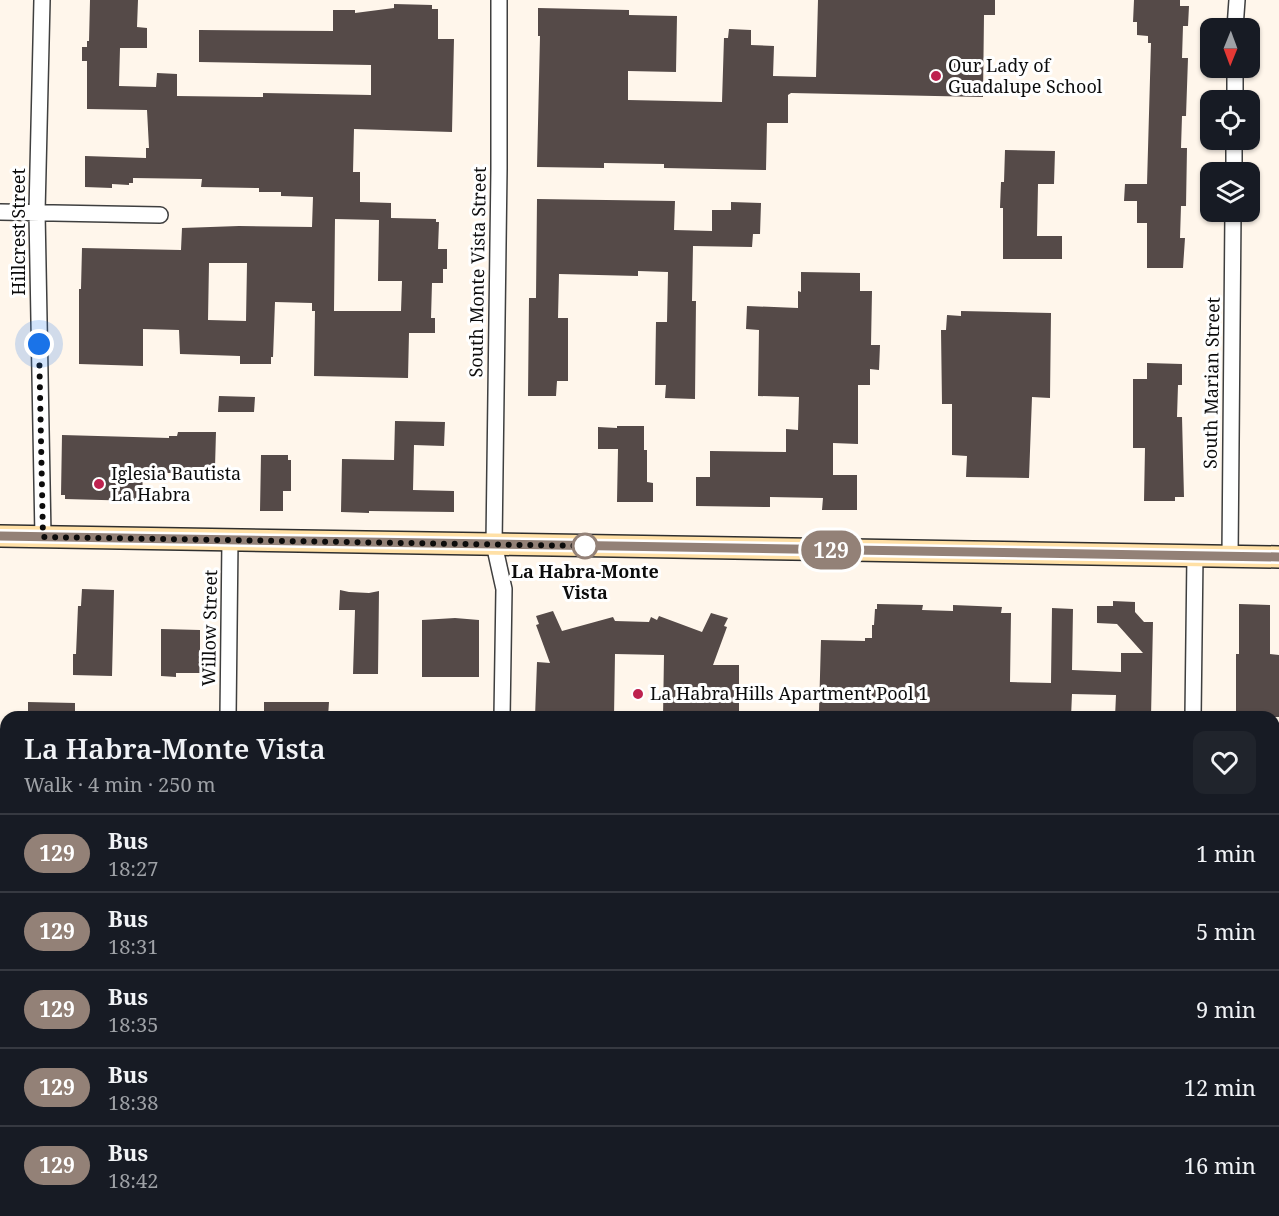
<!DOCTYPE html>
<meta charset="utf-8">
<style>
body{margin:0;font-family:"Noto Serif",serif;background:#20242c;color:#f1f3f6;height:100vh;display:flex;flex-direction:column;font-size:22px;white-space:nowrap}
*{box-sizing:border-box;margin:0}
p{font-size:20px;color:#9ea1a6}
.icon{flex:none;width:33px;height:33px;fill:none;stroke:currentColor;stroke-width:2;stroke-linecap:round;stroke-linejoin:round}
.map{position:relative;flex:1;overflow:hidden}
.side{position:absolute;left:0px;top:711px;width:1280px;height:506px;display:flex;flex-direction:column;background:#171b24;border-radius:18px 18px 0 0;box-shadow:0 2px 4px #0004}
.side>*{flex:none}
.badge{padding:0 12px;border-radius:20px;font-size:21px;line-height:39px}
.needle{width:39px;rotate:181deg}
.buttons{position:absolute;left:1200px;top:18px;display:grid;gap:12px}
.buttons a{display:grid;place-items:center;width:60px;height:60px;border-radius:12px;background:#171b24;box-shadow:0 2px 4px #0004;font-size:30px}
.you{position:absolute;width:30px;height:30px;margin:-15px;border:4px solid #fff;border-radius:50%;background:#1a73e8;box-shadow:0 0 0 9px #1a73e833}
.map>.badge{position:absolute;translate:-50% -50%;box-shadow:0 0 0 3px #fff}
.round{display:grid;place-items:center;flex:none;width:63px;height:63px;border-radius:12px;background:#20242c}
.summary{display:flex;align-items:center;justify-content:space-between;height:102px;padding:0 24px}
h1{font-size:28px;font-weight:600;line-height:45px}
ul{padding:0;list-style:none}
li{display:flex;align-items:center;gap:18px;height:78px;padding:0 24px;border-top:2px solid #363941}
li div{flex:1}
li b{display:block;font-size:22px}
li em{font-style:normal}
li .badge{min-width:66px;font-weight:700;text-align:center}
.map>svg:first-child{display:block}
.building{fill:#554a48;fill-rule:evenodd}
.lines{fill:none;stroke-linecap:round;stroke-linejoin:round}
.street-casing{stroke:#3f3f3f;stroke-width:18}
.secondary-casing{stroke:#2e2e2e;stroke-width:24}
.street{stroke:#fff;stroke-width:15}
.secondary{stroke:#ffe0a6;stroke-width:21}
.line-casing{stroke:#fff;stroke-width:14}
.line{stroke:#938177;stroke-width:9}
.walk{stroke:#0c0c0c;stroke-width:6;stroke-dasharray:0 10.8}
.poi-dot{fill:#be224f;stroke:#fff;stroke-width:2}
.stop-dot{fill:#fff;stroke:#938177;stroke-width:3}
.labels{text-anchor:middle;stroke-width:6;stroke-linejoin:round;paint-order:stroke}
.poi-label{font-size:18px;fill:#0c0c0c;stroke:#fff;text-anchor:start}
.street-label{font-size:18px;fill:#0c0c0c;stroke:#fff}
.stop-label{font-size:18px;font-weight:bold;fill:#0c0c0c;stroke:#fff}
</style>
<div class="map">
<svg width="1279" height="1216" viewBox="0 0 1279 1216">
<rect width="100%" height="100%" fill="#fff6eb"/>
<path class="building" d="M 90,0 L 138,0 L 137,27 L 147,28 L 147,48 L 120,48 L 119,86 L 156,87 L 157,73 L 177,74 L 177,96 L 263,97 L 263,93 L 371,95 L 371,65 L 199,62 L 199,30 L 333,31 L 333,10 L 355,10 L 355,13 L 394,8 L 394,4 L 432,5 L 432,9 L 438,9 L 438,39 L 454,39 L 452,132 L 354,129 L 353,172 L 360,172 L 360,202 L 391,203 L 391,218 L 436,219 L 436,222 L 439,222 L 438,249 L 447,249 L 447,269 L 443,269 L 443,283 L 432,283 L 431,318 L 435,318 L 435,333 L 409,333 L 408,378 L 314,376 L 315,311 L 312,311 L 312,303 L 275,302 L 273,357 L 271,357 L 271,364 L 240,364 L 240,356 L 180,354 L 179,330 L 143,329 L 143,366 L 79,364 L 79,289 L 81,289 L 82,248 L 181,250 L 182,228 L 239,226 L 312,227 L 313,197 L 281,196 L 281,192 L 259,192 L 259,188 L 201,187 L 202,179 L 133,178 L 133,183 L 129,183 L 129,185 L 112,184 L 112,188 L 85,187 L 85,156 L 146,158 L 146,148 L 149,148 L 147,110 L 87,109 L 87,61 L 82,61 L 82,47 L 87,47 L 87,41 L 89,41 ZM 335,219 L 379,220 L 378,281 L 402,281 L 401,311 L 334,311 ZM 209,263 L 247,263 L 246,321 L 208,320 Z
M 818,0 L 995,0 L 995,15 L 984,15 L 983,97 L 791,93 L 788,95 L 788,123 L 767,123 L 766,170 L 664,168 L 664,164 L 604,163 L 604,168 L 537,167 L 540,36 L 538,36 L 538,8 L 629,10 L 629,15 L 677,16 L 676,72 L 628,71 L 628,100 L 722,102 L 724,38 L 728,38 L 729,29 L 751,30 L 751,45 L 774,46 L 773,76 L 816,77 Z
M 1134,0 L 1180,0 L 1180,6 L 1189,6 L 1188,26 L 1183,26 L 1182,58 L 1188,58 L 1186,116 L 1182,116 L 1181,148 L 1187,148 L 1186,206 L 1181,206 L 1180,238 L 1185,238 L 1183,268 L 1147,268 L 1147,223 L 1137,223 L 1137,201 L 1124,201 L 1125,184 L 1147,184 L 1151,43 L 1148,43 L 1148,36 L 1137,35 L 1137,22 L 1133,22 Z
M 1005,150 L 1055,151 L 1054,184 L 1038,184 L 1037,236 L 1062,236 L 1062,259 L 1003,259 L 1003,208 L 1000,208 L 1001,182 L 1004,182 Z
M 537,199 L 675,201 L 674,230 L 712,231 L 712,210 L 731,210 L 731,202 L 761,203 L 760,234 L 753,234 L 752,247 L 693,246 L 692,301 L 696,301 L 695,399 L 665,398 L 666,385 L 655,385 L 656,322 L 667,322 L 668,272 L 638,271 L 638,276 L 559,274 L 558,318 L 568,318 L 568,381 L 557,381 L 556,396 L 528,396 L 529,298 L 536,298 Z
M 801,272 L 860,273 L 860,291 L 872,291 L 871,345 L 880,345 L 879,370 L 870,369 L 870,385 L 858,385 L 858,444 L 833,443 L 833,475 L 857,475 L 857,510 L 822,510 L 823,498 L 770,497 L 770,507 L 696,506 L 696,477 L 710,477 L 710,451 L 786,452 L 786,429 L 798,430 L 799,397 L 758,396 L 759,330 L 746,329 L 747,306 L 798,308 L 798,291 L 801,292 Z
M 961,311 L 1051,313 L 1050,398 L 1032,397 L 1029,478 L 966,477 L 967,456 L 952,455 L 952,404 L 942,404 L 941,330 L 946,330 L 947,315 L 961,316 Z
M 1147,363 L 1182,364 L 1182,385 L 1178,385 L 1177,417 L 1182,417 L 1184,497 L 1175,497 L 1175,501 L 1144,501 L 1145,448 L 1133,448 L 1133,379 L 1147,379 Z
M 219,396 L 255,397 L 254,412 L 218,412 Z
M 395,421 L 445,422 L 444,446 L 414,445 L 413,490 L 454,491 L 454,512 L 369,511 L 369,513 L 341,512 L 342,459 L 394,460 Z
M 617,426 L 644,426 L 644,450 L 647,450 L 647,482 L 653,483 L 653,502 L 617,502 L 618,449 L 598,449 L 598,427 L 617,428 Z
M 178,432 L 216,432 L 215,467 L 206,467 L 206,480 L 187,480 L 187,473 L 143,473 L 142,497 L 138,497 L 138,501 L 65,499 L 65,495 L 61,495 L 62,435 L 169,438 L 169,436 L 177,436 Z
M 261,455 L 288,455 L 288,460 L 291,460 L 291,491 L 283,491 L 283,511 L 260,511 Z
M 82,589 L 114,590 L 112,676 L 73,675 L 73,654 L 76,654 L 78,606 L 81,606 Z
M 340,590 L 349,592 L 369,593 L 379,591 L 378,674 L 353,674 L 355,610 L 339,610 Z
M 1113,601 L 1135,602 L 1135,612 L 1144,622 L 1153,622 L 1151,717 L 1115,717 L 1116,695 L 1072,694 L 1071,717 L 846,717 L 847,712 L 819,711 L 821,640 L 865,641 L 865,638 L 872,638 L 872,625 L 874,625 L 875,609 L 877,609 L 877,604 L 923,605 L 922,610 L 953,611 L 953,605 L 1002,607 L 1001,613 L 1011,613 L 1010,682 L 1051,683 L 1052,608 L 1073,609 L 1072,670 L 1121,672 L 1121,653 L 1143,653 L 1117,624 L 1097,623 L 1097,606 L 1113,606 Z
M 1239,604 L 1270,605 L 1270,654 L 1279,655 L 1279,717 L 1236,717 L 1236,654 L 1239,654 Z
M 553,611 L 562,631 L 613,617 L 615,621 L 649,622 L 651,617 L 657,620 L 659,616 L 702,632 L 711,613 L 728,618 L 724,626 L 727,627 L 713,665 L 739,665 L 739,717 L 663,717 L 664,655 L 615,654 L 614,717 L 535,717 L 537,662 L 550,663 L 536,625 L 539,624 L 536,616 Z
M 455,618 L 479,620 L 479,677 L 422,677 L 422,620 Z
M 161,629 L 200,630 L 200,673 L 176,673 L 176,677 L 161,676 Z
M 28,702 L 75,703 L 75,717 L 28,717 Z
M 264,702 L 329,702 L 328,717 L 264,717 Z"/>
<g class="lines">
<defs>
<path id="street" d="M 42,0 L 37,212 L 43,537
M 499,0 L 499,169 L 494,544 L 504,589 L 502,717
M 1235,28 L 1237,0
M 1235,100 L 1235,68
M 1234,172 L 1234,140
M 0,212 L 160,215
M 1230,556 L 1233,212
M 228,717 L 230,540
M 1193,717 L 1195,555
M 0,833 L 6,833
M 0,1130 L 6,1130
M 477,1216 L 477,1210
M 950,1216 L 950,1210
M 1185,1216 L 1185,1210"/>
<path id="secondary" d="M 0,536 L 1279,557"/>
</defs>
<use href="#street" class="street-casing"/>
<use href="#secondary" class="secondary-casing"/>
<use href="#street" class="street"/>
<use href="#secondary" class="secondary"/>
</g>
<g class="lines">
<defs>
<path id="line" d="M 0,536 L 1279,557"/>
</defs>
<use href="#line" class="line-casing"/>
<use href="#line" class="line"/>
<path class="walk" d="M 39,344 L 43,537 L 587,546 L 585,546"/>
</g>
<g class="poi-dot">
<circle cx="936" cy="76" r="6"/>
<circle cx="99" cy="484" r="6"/>
<circle cx="638" cy="694" r="6"/>
</g>
<circle class="stop-dot" cx="585" cy="546" r="12"/>
<g class="labels">
<g class="poi-label">
<text x="948" y="72">Our Lady of<tspan x="948" dy="21">Guadalupe School</tspan></text>
<text x="111" y="480">Iglesia Bautista<tspan x="111" dy="21">La Habra</tspan></text>
<text x="650" y="700">La Habra Hills Apartment Pool 1</text>
</g>
<g class="street-label">
<text transform="translate(19 232) rotate(-90)" y="6">Hillcrest Street</text>
<text transform="translate(478 272) rotate(-89)" y="6">South Monte Vista Street</text>
<text transform="translate(1212 383) rotate(-89)" y="6">South Marian Street</text>
<text transform="translate(210 628) rotate(-89)" y="6">Willow Street</text>
</g>
<g class="stop-label">
<text x="585" y="578">La Habra-Monte<tspan x="585" dy="21">Vista</tspan></text>
</g>
</g>
</svg>
<div class="buttons">
<a><svg class="needle" viewBox="-14 -14 28 28"><path d="M0-13l5 13h-10z" fill="#e53935"/><path d="M0 13l5-13h-10z" fill="#9ea1a6"/></svg></a>
<a><svg class="icon" aria-label="locate" viewBox="0 0 24 24"><circle cx="12" cy="12" r="6"/><path d="M12 2v4M12 18v4M2 12h4M18 12h4"/></svg></a>
<a><svg class="icon" aria-label="layers" viewBox="0 0 24 24"><path d="M12 4l9 5-9 5-9-5zM3 14l9 5 9-5"/></svg></a>
</div>
<div class="you" style="left:39px;top:344px"></div>
<b class="badge" style="left:831px;top:550px;background:#938177;color:#fff">129</b>
<section class="side">
<div class="summary"><div><h1>La Habra-Monte Vista</h1><p>Walk · 4 min · 250 m</p></div><a class="round"><svg class="icon" aria-label="heart" viewBox="0 0 24 24"><path d="M12 20l-8-8c-3-5 5-10 8-4 3-6 11-1 8 4z"/></svg></a></div>
<ul>
<li><span class="badge" style="background:#938177;color:#fff">129</span><div><b>Bus</b><p>18:27</p></div><em>1 min</em></li>
<li><span class="badge" style="background:#938177;color:#fff">129</span><div><b>Bus</b><p>18:31</p></div><em>5 min</em></li>
<li><span class="badge" style="background:#938177;color:#fff">129</span><div><b>Bus</b><p>18:35</p></div><em>9 min</em></li>
<li><span class="badge" style="background:#938177;color:#fff">129</span><div><b>Bus</b><p>18:38</p></div><em>12 min</em></li>
<li><span class="badge" style="background:#938177;color:#fff">129</span><div><b>Bus</b><p>18:42</p></div><em>16 min</em></li>
</ul>
</section>
</div>
